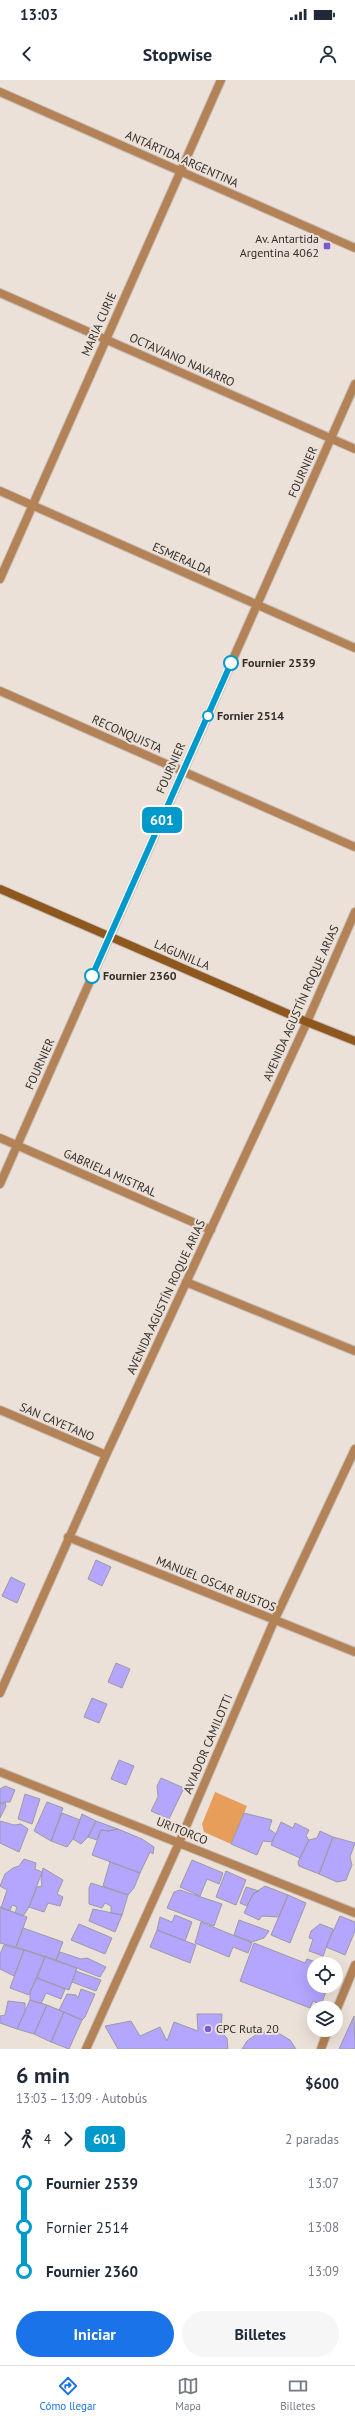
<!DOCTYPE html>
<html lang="es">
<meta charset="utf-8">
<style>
body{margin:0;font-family:"PT Sans",sans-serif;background:#f6f6f7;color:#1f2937;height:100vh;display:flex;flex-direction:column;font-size:15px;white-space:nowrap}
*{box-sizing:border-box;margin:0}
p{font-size:13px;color:#747a83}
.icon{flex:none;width:22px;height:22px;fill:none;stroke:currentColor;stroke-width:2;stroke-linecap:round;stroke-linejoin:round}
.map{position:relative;height:1969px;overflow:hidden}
.details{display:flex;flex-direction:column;background:#fff;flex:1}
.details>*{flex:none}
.badge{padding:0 8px;border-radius:6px;font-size:14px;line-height:26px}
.controls{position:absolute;left:307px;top:1877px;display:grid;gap:8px}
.controls a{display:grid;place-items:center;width:36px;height:36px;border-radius:50%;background:#fff;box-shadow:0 4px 16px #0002;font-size:20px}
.map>.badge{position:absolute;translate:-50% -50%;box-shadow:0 0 0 2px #fff}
.legs{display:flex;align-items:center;gap:6px;height:44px;padding:0 16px;font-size:13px}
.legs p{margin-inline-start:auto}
.headline{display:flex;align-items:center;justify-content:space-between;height:68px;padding:0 16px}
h1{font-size:22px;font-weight:700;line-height:30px}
.cta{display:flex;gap:8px;margin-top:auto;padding:8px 16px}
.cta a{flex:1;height:46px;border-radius:24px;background:#1a73e8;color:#fff;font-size:16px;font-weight:700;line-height:46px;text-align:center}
.cta a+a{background:#f6f6f7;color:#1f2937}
ul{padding:0 16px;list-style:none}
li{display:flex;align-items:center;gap:14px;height:44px;font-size:15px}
li i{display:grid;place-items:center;width:6px;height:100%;margin:0 5px;background:currentColor}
li i::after{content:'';width:10px;height:10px;margin:-5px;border:3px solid;border-radius:50%;background:#fff}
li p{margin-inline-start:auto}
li:first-child i{background:linear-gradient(#0000 50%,currentColor 0)}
li:last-child i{background:linear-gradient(currentColor 50%,#0000 0)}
.status{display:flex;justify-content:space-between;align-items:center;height:28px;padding:0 20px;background:#fff;direction:ltr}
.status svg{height:11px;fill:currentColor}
header{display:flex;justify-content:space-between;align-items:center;height:52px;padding:0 16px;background:#fff;font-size:18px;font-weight:700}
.tab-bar{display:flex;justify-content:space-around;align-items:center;height:56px;border-top:1px solid #e0e1e3;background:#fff;font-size:11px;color:#747a83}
.tab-bar a{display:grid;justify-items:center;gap:2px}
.tab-bar .current{color:#1a73e8}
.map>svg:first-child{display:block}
.green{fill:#e79e5a}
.building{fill:#b4a5fe;stroke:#9b9aa6}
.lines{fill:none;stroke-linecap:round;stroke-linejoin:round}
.street-casing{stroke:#c7bdb5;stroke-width:10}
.secondary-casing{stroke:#c7bdb5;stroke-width:10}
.street{stroke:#b38357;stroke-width:8}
.secondary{stroke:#8e571d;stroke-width:8}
.line-1-casing{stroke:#fff;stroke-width:9}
.line-1{stroke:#0099cb;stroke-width:6}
.poi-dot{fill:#795bd6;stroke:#ece1d8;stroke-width:1.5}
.stop-1-dot{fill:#fff;stroke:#0099cb;stroke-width:2}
.labels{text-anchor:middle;stroke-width:4;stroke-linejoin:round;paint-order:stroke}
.street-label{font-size:12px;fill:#322e2b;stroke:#ece1d8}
.poi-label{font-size:12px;fill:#322e2b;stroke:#ece1d8;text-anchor:end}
.stop-label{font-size:12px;font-weight:bold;fill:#322e2b;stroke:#ece1d8;text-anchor:start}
</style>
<div class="status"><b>13:03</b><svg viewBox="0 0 49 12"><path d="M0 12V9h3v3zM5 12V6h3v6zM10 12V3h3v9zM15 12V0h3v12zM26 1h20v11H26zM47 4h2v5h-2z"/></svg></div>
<header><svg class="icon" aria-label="back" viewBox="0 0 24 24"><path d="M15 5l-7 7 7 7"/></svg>Stopwise<svg class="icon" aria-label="person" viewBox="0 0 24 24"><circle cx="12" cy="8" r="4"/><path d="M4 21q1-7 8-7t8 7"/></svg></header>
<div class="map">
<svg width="355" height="1969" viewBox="0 0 355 1969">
<rect width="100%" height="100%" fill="#ece1d8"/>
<path class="green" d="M 215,1712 L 247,1726 L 231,1764 L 204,1752 L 202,1744 Z"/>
<path class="building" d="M 96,1480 L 111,1487 L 102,1506 L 88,1499 Z
M 11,1497 L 25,1504 L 17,1523 L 2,1516 Z
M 116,1583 L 130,1589 L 122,1608 L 108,1602 Z
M 92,1618 L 107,1624 L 99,1643 L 84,1637 Z
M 119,1680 L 134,1686 L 126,1705 L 111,1699 Z
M 161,1698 L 184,1708 L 169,1739 L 151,1731 L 158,1717 L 157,1706 Z
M 5,1706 L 15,1710 L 10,1722 L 5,1722 L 2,1724 L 0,1723 L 0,1709 Z
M 25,1714 L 40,1719 L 32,1744 L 18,1739 Z
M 5,1722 L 6,1726 L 0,1738 L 0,1723 L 2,1724 Z
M 47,1722 L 63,1728 L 51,1761 L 34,1751 Z
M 62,1733 L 80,1740 L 73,1759 L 67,1767 L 51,1761 Z
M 244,1733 L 272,1740 L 269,1749 L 276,1754 L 272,1762 L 263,1761 L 257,1775 L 231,1764 Z
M 82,1734 L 96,1741 L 88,1757 L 81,1764 L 73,1759 Z
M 0,1741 L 14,1745 L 21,1744 L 28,1749 L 19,1772 L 0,1763 Z
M 96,1741 L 118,1749 L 108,1751 L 101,1750 L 97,1760 L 88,1757 Z
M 281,1742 L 293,1748 L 295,1743 L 309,1750 L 306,1756 L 309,1760 L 300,1778 L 271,1765 Z
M 118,1749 L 142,1759 L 154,1767 L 153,1774 L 150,1772 L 140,1793 L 92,1775 L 101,1750 L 108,1751 Z
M 320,1751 L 333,1757 L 319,1794 L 299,1786 L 298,1782 L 309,1760 L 317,1758 Z
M 333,1757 L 355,1763 L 350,1777 L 352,1785 L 346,1800 L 337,1802 L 319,1794 Z
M 24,1779 L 36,1783 L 35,1789 L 42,1792 L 29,1827 L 23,1836 L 15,1833 L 17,1827 L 12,1825 L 10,1831 L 1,1828 L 7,1810 L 0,1806 L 5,1794 L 13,1788 L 19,1786 Z
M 192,1780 L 223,1793 L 219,1804 L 207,1799 L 200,1816 L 180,1807 Z
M 110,1782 L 140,1793 L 134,1808 L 128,1815 L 103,1806 Z
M 43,1788 L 63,1800 L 57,1814 L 63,1817 L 60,1826 L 48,1823 L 44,1832 L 29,1827 L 37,1807 L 42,1806 L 41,1799 Z
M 226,1791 L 246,1800 L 236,1825 L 216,1817 Z
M 91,1803 L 128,1815 L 122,1835 L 111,1833 L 111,1826 L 105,1823 L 102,1828 L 89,1824 L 89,1808 Z
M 265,1806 L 288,1815 L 279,1837 L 262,1836 L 259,1840 L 244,1833 L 253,1814 Z
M 246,1807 L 259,1811 L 253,1814 L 247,1826 L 240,1823 Z
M 180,1810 L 222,1824 L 214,1846 L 167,1828 L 174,1812 Z
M 288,1815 L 306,1823 L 290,1863 L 271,1855 Z
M 0,1827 L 27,1837 L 16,1867 L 0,1863 Z
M 93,1829 L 122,1835 L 115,1852 L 89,1841 Z
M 175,1835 L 192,1842 L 185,1861 L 157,1850 L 160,1837 L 172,1842 Z
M 340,1836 L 355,1842 L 355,1851 L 345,1875 L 326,1867 Z
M 239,1840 L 269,1851 L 264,1858 L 252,1862 L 234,1855 Z
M 201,1842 L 252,1863 L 248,1873 L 233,1867 L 229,1877 L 195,1863 Z
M 79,1844 L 112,1858 L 105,1874 L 71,1860 Z
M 320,1844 L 333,1849 L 323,1876 L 309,1871 L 313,1859 L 309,1858 L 311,1851 Z
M 23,1848 L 63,1862 L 56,1880 L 16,1867 Z
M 157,1850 L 196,1865 L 190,1883 L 150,1867 Z
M 254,1863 L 305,1883 L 307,1879 L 316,1882 L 314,1906 L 328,1906 L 321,1925 L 313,1921 L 310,1928 L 240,1901 Z
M 4,1865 L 24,1870 L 14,1896 L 0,1889 L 0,1874 Z
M 24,1870 L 45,1877 L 29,1915 L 10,1908 Z
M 60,1872 L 81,1879 L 87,1878 L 106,1887 L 100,1897 L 56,1880 Z
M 45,1877 L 77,1888 L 69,1910 L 37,1898 Z
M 76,1891 L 101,1900 L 96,1911 L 72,1902 Z
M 37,1898 L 65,1909 L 61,1919 L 46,1913 L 41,1924 L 30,1920 L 30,1912 Z
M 81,1909 L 95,1914 L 85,1937 L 82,1940 L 59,1930 L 67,1914 L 76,1915 L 78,1918 Z
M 30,1920 L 47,1925 L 34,1954 L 17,1949 Z
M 8,1921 L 25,1923 L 25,1932 L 17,1949 L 0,1943 L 0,1936 L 5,1935 Z
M 47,1925 L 64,1932 L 51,1962 L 34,1954 Z
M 64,1932 L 82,1940 L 69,1969 L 51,1962 Z
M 197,1934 L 222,1934 L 221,1952 L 227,1958 L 228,1969 L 118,1969 L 105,1946 L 131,1941 L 140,1956 L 160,1947 L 167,1961 L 174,1942 L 198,1951 Z
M 354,1936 L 355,1969 L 339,1969 Z
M 268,1951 L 280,1954 L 290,1960 L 296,1969 L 242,1969 L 247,1961 L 257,1954 Z"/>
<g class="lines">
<defs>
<path id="street" d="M 0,12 L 355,168
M 0,213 L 355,369
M 0,411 L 355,568
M 0,499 L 221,0
M 0,611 L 355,767
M 0,1058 L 211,1150
M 0,1104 L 355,304
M 186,1202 L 355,1271
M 0,1330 L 106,1375
M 68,1457 L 355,1572
M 0,1613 L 106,1375 L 307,942 L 355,832
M 0,1692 L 355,1833
M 336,1931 L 355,1885
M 86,1969 L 179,1763 L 274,1541 L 355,1369
M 321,1969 L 328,1950"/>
<path id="secondary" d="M 0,809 L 307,942 L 355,961"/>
</defs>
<use href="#street" class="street-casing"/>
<use href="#secondary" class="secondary-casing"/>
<use href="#street" class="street"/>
<use href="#secondary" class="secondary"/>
</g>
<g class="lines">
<defs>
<path id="line-1" d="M 92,896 L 231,583"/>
</defs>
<use href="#line-1" class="line-1-casing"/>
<use href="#line-1" class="line-1"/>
</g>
<g class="poi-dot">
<rect x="323" y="162" width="8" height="8" rx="2"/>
<circle cx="208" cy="1949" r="4"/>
</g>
<g class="stop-1-dot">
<circle cx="231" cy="583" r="7"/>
<circle cx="208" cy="636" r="5"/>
<circle cx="92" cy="896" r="7"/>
</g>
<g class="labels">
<g class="street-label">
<text transform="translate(182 79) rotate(24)" y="4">ANTÁRTIDA ARGENTINA</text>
<text transform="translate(99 244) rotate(-66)" y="4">MARIA CURIE</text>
<text transform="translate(182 280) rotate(24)" y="4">OCTAVIANO NAVARRO</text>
<text transform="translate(303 392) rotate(-66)" y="4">FOURNIER</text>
<text transform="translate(182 479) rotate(24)" y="4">ESMERALDA</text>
<text transform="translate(127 654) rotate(24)" y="4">RECONQUISTA</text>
<text transform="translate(171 688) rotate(-66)" y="4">FOURNIER</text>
<text transform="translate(182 875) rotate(23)" y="4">LAGUNILLA</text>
<text transform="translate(301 923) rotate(-66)" y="4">AVENIDA AGUSTÍN ROQUE ARIAS</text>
<text transform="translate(40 984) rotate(-66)" y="4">FOURNIER</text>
<text transform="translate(110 1093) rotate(24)" y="4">GABRIELA MISTRAL</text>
<text transform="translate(166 1217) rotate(-65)" y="4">AVENIDA AGUSTÍN ROQUE ARIAS</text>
<text transform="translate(57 1342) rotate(23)" y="4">SAN CAYETANO</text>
<text transform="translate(216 1504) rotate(22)" y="4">MANUEL OSCAR BUSTOS</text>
<text transform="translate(208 1664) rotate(-67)" y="4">AVIADOR CAMILOTTI</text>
<text transform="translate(182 1751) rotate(22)" y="4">URITORCO</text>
</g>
<g class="poi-label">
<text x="319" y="163">Av. Antartida<tspan x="319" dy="14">Argentina 4062</tspan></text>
<text x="216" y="1953" text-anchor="start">CPC Ruta 20</text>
</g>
<g class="stop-label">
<text x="242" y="587">Fournier 2539</text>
<text x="217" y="640">Fornier 2514</text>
<text x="103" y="900">Fournier 2360</text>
</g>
</g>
</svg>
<div class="controls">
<a><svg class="icon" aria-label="locate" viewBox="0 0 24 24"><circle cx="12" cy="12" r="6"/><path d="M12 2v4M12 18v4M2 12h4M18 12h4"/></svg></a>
<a><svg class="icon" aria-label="layers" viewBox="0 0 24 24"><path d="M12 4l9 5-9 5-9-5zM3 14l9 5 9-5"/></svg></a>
</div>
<b class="badge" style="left:162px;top:740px;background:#0099cb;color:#fff">601</b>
</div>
<section class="details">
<div class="headline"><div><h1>6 min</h1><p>13:03 – 13:09 · Autobús</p></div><b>$600</b></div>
<div class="legs"><svg class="icon" aria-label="walk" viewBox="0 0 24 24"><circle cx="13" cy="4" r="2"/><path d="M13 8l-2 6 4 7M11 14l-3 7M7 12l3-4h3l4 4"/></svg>4<svg class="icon" aria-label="forward" viewBox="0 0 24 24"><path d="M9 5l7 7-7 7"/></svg><b class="badge" style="background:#0099cb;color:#fff">601</b><p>2 paradas</p></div>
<ul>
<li><i style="color:#0099cb"></i><b>Fournier 2539</b><p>13:07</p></li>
<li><i style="color:#0099cb"></i><span>Fornier 2514</span><p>13:08</p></li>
<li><i style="color:#0099cb"></i><b>Fournier 2360</b><p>13:09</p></li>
</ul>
<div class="cta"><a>Iniciar</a><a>Billetes</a></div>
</section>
<nav class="tab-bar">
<a class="current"><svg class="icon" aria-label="directions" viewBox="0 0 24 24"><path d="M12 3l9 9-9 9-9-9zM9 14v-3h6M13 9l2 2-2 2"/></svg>Cómo llegar</a>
<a><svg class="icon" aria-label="map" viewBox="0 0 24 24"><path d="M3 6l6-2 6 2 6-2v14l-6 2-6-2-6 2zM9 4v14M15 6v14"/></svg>Mapa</a>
<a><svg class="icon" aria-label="tickets" viewBox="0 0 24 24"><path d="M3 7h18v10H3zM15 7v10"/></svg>Billetes</a>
</nav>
